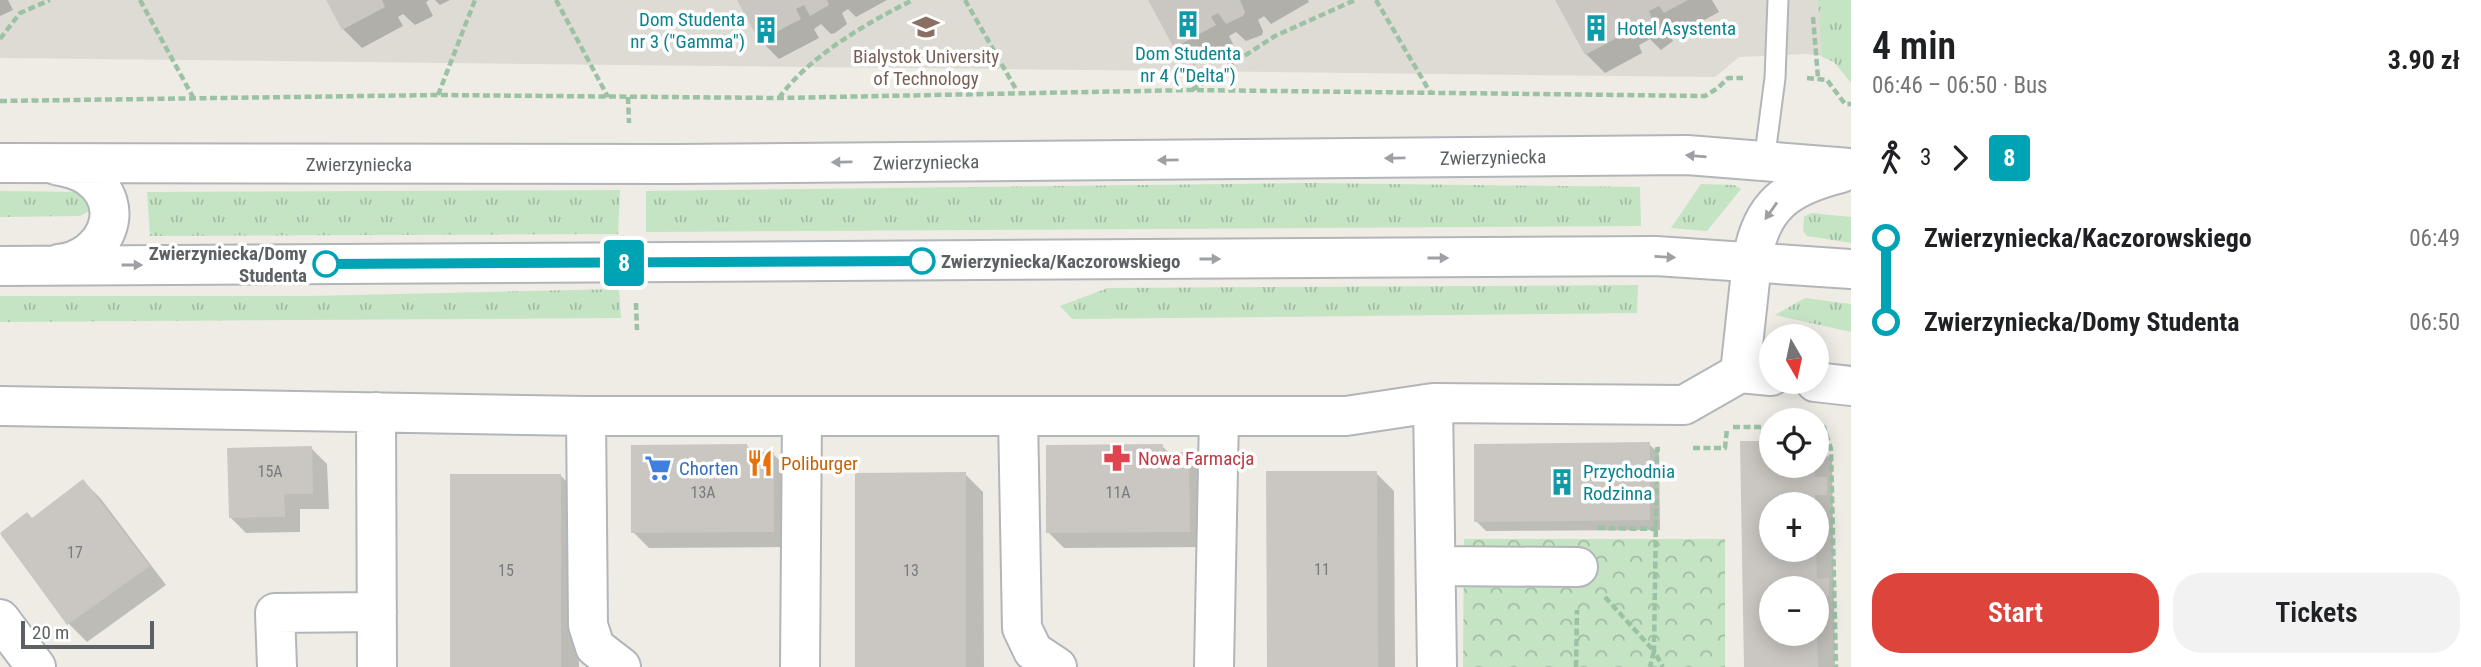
<!DOCTYPE html>
<meta charset="utf-8">
<style>
body{margin:0;font-family:"Roboto Condensed",sans-serif;background:#f2f2f2;color:#202124;height:100vh;display:flex;flex-direction:column;font-size:26px;white-space:nowrap}
*{box-sizing:border-box;margin:0}
p{font-size:23px;color:#757577}
.icon{flex:none;width:38px;height:38px;fill:none;stroke:currentColor;stroke-width:2;stroke-linecap:round;stroke-linejoin:round}
.map{position:relative;flex:1;overflow:hidden}
.sheet{display:flex;flex-direction:column;background:#fff;width:630px}
.sheet>*{flex:none}
.badge{padding:0 14px;border-radius:5px;font-size:24px;line-height:46px}
.needle{width:46px;rotate:171deg}
.tools{position:absolute;left:1759px;top:324px;display:grid;gap:14px}
.tools a{display:grid;place-items:center;width:70px;height:70px;border-radius:50%;background:#fff;box-shadow:0 4px 18px #0003;font-size:35px}
.scale{position:absolute;left:21px;bottom:18px;width:133px;box-sizing:border-box;padding-left:7px;border:4px solid #5d6165;border-top:0;font-size:19px;line-height:24px;white-space:nowrap;color:#5d6165;-webkit-text-stroke:5px #fff;paint-order:stroke}
.map>.badge{position:absolute;translate:-50% -50%;box-shadow:0 0 0 4px #fff}
.legs{display:flex;align-items:center;gap:10px;height:77px;padding:0 21px;font-size:23px}
.legs p{margin-inline-start:auto}
.headline{display:flex;align-items:center;justify-content:space-between;height:119px;padding:0 21px}
h1{font-size:38px;font-weight:600;line-height:52px}
.cta{display:flex;gap:14px;margin-top:auto;padding:14px 21px}
.cta a{flex:1;height:80px;border-radius:28px;background:#dd443c;color:#fff;font-size:28px;font-weight:600;line-height:80px;text-align:center}
.cta a+a{background:#f2f2f2;color:#202124}
ul{padding:0 21px;list-style:none}
li{display:flex;align-items:center;gap:24px;height:84px;font-size:26px}
li i{display:grid;place-items:center;width:10px;height:100%;margin:0 9px;background:currentColor}
li i::after{content:'';width:18px;height:18px;margin:-9px;border:5px solid;border-radius:50%;background:#fff}
li p{margin-inline-start:auto}
li:first-child i{background:linear-gradient(#0000 50%,currentColor 0)}
li:last-child i{background:linear-gradient(currentColor 50%,#0000 0)}
main{display:flex;flex:1;min-height:0}
.map>svg:first-child{display:block}
.education{fill:#dedbd4}
.grass{fill:url(#grass-tufts)}
.forest{fill:url(#forest-crowns)}
.shadow{fill:#0003;fill-rule:evenodd}
.building{fill:#cac7c2}
.lines{fill:none;stroke-linecap:round;stroke-linejoin:round}
.service-casing{stroke:#b2b6b9;stroke-width:23}
.minor-casing{stroke:#b2b6b9;stroke-width:42}
.secondary-casing{stroke:#b2b5b9;stroke-width:42}
.path{stroke:#9cc2a6;stroke-width:4.5;stroke-dasharray:7 3.5;stroke-linecap:butt}
.service{stroke:#fff;stroke-width:19}
.minor{stroke:#fff;stroke-width:38}
.secondary{stroke:#fff;stroke-width:38}
.oneway{fill:#9ea0a3}
.line-1-casing{stroke:#fff;stroke-width:16}
.line-1{stroke:#00a3b4;stroke-width:10}
.stop-1-dot{fill:#fff;stroke:#00a3b4;stroke-width:3.5}
.labels{text-anchor:middle;stroke-width:7;stroke-linejoin:round;paint-order:stroke}
.number-label{font-size:16px;fill:#787a7c}
.culture-label{font-size:19px;fill:#0d838f;stroke:#fff;text-anchor:start}
.education-label{font-size:19px;fill:#785e54;stroke:#fff}
.street-label{font-size:19px;fill:#5d6165;stroke:#fff}
.stop-label{font-size:19px;font-weight:bold;fill:#5d6165;stroke:#fff;text-anchor:end}
.health-label{font-size:19px;fill:#be3a42;stroke:#fff;text-anchor:start}
.food-label{font-size:19px;fill:#c56008;stroke:#fff;text-anchor:start}
.shop-label{font-size:19px;fill:#366cbe;stroke:#fff;text-anchor:start}
</style>
<main>
<div class="map">
<svg width="1851" height="667" viewBox="0 0 1851 667">
<defs>
<pattern id="grass-tufts" width="24" height="20" patternUnits="userSpaceOnUse" patternTransform="scale(1.75)"><rect width="24" height="20" fill="#c4e4c4"/><path d="M3 7l-1-3M5 7V3M7 7l1-3M15 17l-1-3M17 17v-4M19 17l1-3" fill="none" stroke="#a2bca3"/></pattern>
<pattern id="forest-crowns" width="20" height="18" patternUnits="userSpaceOnUse" patternTransform="scale(1.75)"><rect width="20" height="18" fill="#c4e4c4"/><path d="M2 6a3 3 0 1 1 6 0M12 15a3 3 0 1 1 6 0" fill="none" stroke="#a2bca3"/></pattern>
</defs>
<rect width="100%" height="100%" fill="#eeece5"/>
<path class="education" d="M 0,0 L 1851,0 L 1837,58 L 1807,54 L 1739,57 L 1715,77 L 0,58 Z"/>
<path class="grass" d="M 1818,0 L 1851,0 L 1851,83 L 1834,62 L 1822,57 Z
M 1308,183 L 1640,187 L 1641,226 L 646,232 L 646,191 Z
M 1701,184 L 1734,185 L 1741,189 L 1707,231 L 1671,228 Z
M 620,190 L 618,234 L 150,236 L 147,192 Z
M 0,191 L 80,192 L 91,210 L 80,216 L 0,217 Z
M 1811,213 L 1851,217 L 1851,243 L 1807,236 L 1803,231 L 1804,217 Z
M 1638,285 L 1637,313 L 1072,319 L 1060,306 L 1108,288 Z
M 619,289 L 621,318 L 0,322 L 0,296 L 310,296 Z
M 1805,298 L 1851,304 L 1851,332 L 1775,315 Z"/>
<path class="forest" d="M 1464,539 L 1725,539 L 1725,667 L 1463,667 Z"/>
<path class="shadow" d="M 0,0 L 8,0 L 13,10 L 0,16 Z
M 328,0 L 429,0 L 426,2 L 433,16 L 415,25 L 403,14 L 398,17 L 403,26 L 362,48 L 343,29 Z
M 435,0 L 450,0 L 440,5 Z
M 739,0 L 887,0 L 856,17 L 848,9 L 842,13 L 847,24 L 835,33 L 831,34 L 821,24 L 814,29 L 819,38 L 779,59 L 760,40 Z
M 1150,0 L 1308,0 L 1309,2 L 1271,24 L 1264,16 L 1258,20 L 1263,31 L 1262,35 L 1246,41 L 1236,32 L 1229,36 L 1233,44 L 1194,65 L 1175,47 Z
M 1557,0 L 1712,0 L 1719,12 L 1684,31 L 1678,24 L 1667,30 L 1673,41 L 1661,50 L 1650,39 L 1639,45 L 1642,53 L 1605,73 L 1586,54 Z
M 1771,443 L 1771,466 L 1816,466 L 1816,445 L 1832,460 L 1835,667 L 1745,667 ZM 1771,504 L 1816,504 L 1816,550 L 1771,550 ZM 1771,588 L 1816,588 L 1816,634 L 1771,634 Z
M 1649,444 L 1659,454 L 1660,530 L 1486,531 L 1476,521 Z
M 747,446 L 755,454 L 773,454 L 789,470 L 790,547 L 649,548 L 633,532 Z
M 1162,446 L 1170,454 L 1188,454 L 1204,470 L 1205,547 L 1064,548 L 1048,532 Z
M 311,448 L 327,464 L 329,509 L 300,509 L 300,532 L 246,533 L 230,517 Z
M 1376,473 L 1394,491 L 1395,667 L 1268,667 Z
M 965,474 L 983,492 L 984,667 L 857,667 Z
M 560,475 L 578,493 L 579,667 L 452,667 Z
M 83,481 L 101,499 L 166,585 L 87,642 L 69,624 L 1,535 L 27,514 L 33,520 Z"/>
<path class="building" d="M 326,0 L 382,0 L 385,7 L 342,30 Z
M 737,0 L 827,0 L 829,5 L 810,16 L 804,5 L 796,9 L 801,19 L 759,41 Z
M 1148,0 L 1240,0 L 1245,12 L 1243,16 L 1226,24 L 1218,13 L 1211,17 L 1216,25 L 1174,48 Z
M 1555,0 L 1688,0 L 1664,13 L 1659,6 L 1649,11 L 1654,24 L 1641,33 L 1632,21 L 1621,26 L 1624,34 L 1585,55 Z
M 1740,441 L 1771,441 L 1771,466 L 1815,466 L 1815,477 L 1827,477 L 1827,495 L 1815,495 L 1815,504 L 1771,504 L 1771,550 L 1816,550 L 1817,579 L 1829,578 L 1829,596 L 1816,597 L 1816,588 L 1771,588 L 1771,634 L 1817,634 L 1818,667 L 1744,667 Z
M 1650,442 L 1650,520 L 1474,522 L 1474,444 Z
M 747,444 L 747,452 L 774,452 L 774,532 L 631,533 L 631,445 Z
M 1163,444 L 1163,452 L 1189,452 L 1190,532 L 1046,533 L 1046,445 Z
M 312,446 L 313,494 L 284,494 L 285,517 L 229,518 L 227,448 Z
M 1266,471 L 1377,471 L 1378,667 L 1267,667 Z
M 966,472 L 966,667 L 855,667 L 855,473 Z
M 450,474 L 561,474 L 561,667 L 450,667 Z
M 83,479 L 150,566 L 67,625 L 0,533 L 27,512 L 32,518 Z"/>
<g class="lines">
<defs>
<path id="service" d="M 1764,162 L 1775,78 L 1778,0"/>
<path id="minor" d="M 1740,373 L 1752,262
M 1815,382 L 1851,386
M 1433,403 L 1437,667
M 0,406 L 586,416 L 1346,416 L 1433,403 L 1684,405 L 1740,373 L 1771,376
M 376,412 L 377,667
M 586,416 L 588,625 L 595,647 L 621,667
M 1018,417 L 1022,628 L 1033,651 L 1057,667
M 1437,566 L 1578,567
M 0,619 L 36,667
M 277,667 L 275,613 L 377,612
M 800,667 L 802,417
M 1214,667 L 1219,417"/>
<path id="secondary" d="M 0,163 L 674,164 L 1687,155 L 1851,168
M 56,165 C 67,167 79,170 88,176 C 130,206 105,259 59,264
M 1752,262 C 1760,205 1788,186 1841,173
M 0,266 L 1656,256 L 1851,269"/>
</defs>
<use href="#service" class="service-casing"/>
<use href="#minor" class="minor-casing"/>
<use href="#secondary" class="secondary-casing"/>
<path class="path" d="M 140,0 L 194,99
M 556,0 L 608,97
M 965,0 L 1017,91
M 1376,0 L 1430,92
M 1813,17 L 1818,78
M 0,39 L 20,13 L 50,0
M 1807,78 L 1827,80 L 1845,104 L 1851,104
M 1192,90 L 1275,36 L 1355,0
M 438,95 L 475,0
M 628,97 L 629,123
M 779,98 C 808,57 868,22 913,0
M 0,101 L 438,95 L 779,98 L 1192,90 L 1705,96 L 1718,88 L 1728,78 L 1743,78
M 636,303 L 637,330
M 1733,427 L 1771,427
M 1821,427 L 1824,427 L 1831,449 L 1836,667
M 1693,448 L 1725,448 L 1727,429
M 1660,449 L 1657,449 L 1654,651 L 1663,667
M 1598,528 L 1657,529
M 1605,597 L 1654,651 L 1650,667
M 1576,667 L 1577,610"/>
<use href="#service" class="service"/>
<use href="#minor" class="minor"/>
<use href="#secondary" class="secondary"/>
</g>
<defs><path id="oneway-solid" d="M-6-.8H1V-3.2L6.5 0L1 3.2V.8H-6Z" transform="scale(1.75)"/></defs>
<g class="oneway">
<use href="#oneway-solid" transform="translate(1696 156) rotate(-175)"/>
<use href="#oneway-solid" transform="translate(1395 158) rotate(179)"/>
<use href="#oneway-solid" transform="translate(1168 160) rotate(179)"/>
<use href="#oneway-solid" transform="translate(842 162) rotate(179)"/>
<use href="#oneway-solid" transform="translate(1771 211) rotate(125)"/>
<use href="#oneway-solid" transform="translate(1665 257) rotate(3)"/>
<use href="#oneway-solid" transform="translate(1438 258)"/>
<use href="#oneway-solid" transform="translate(1210 259)"/>
<use href="#oneway-solid" transform="translate(132 265)"/>
</g>
<g class="lines">
<defs>
<path id="line-1" d="M 326,264 L 922,261"/>
</defs>
<use href="#line-1" class="line-1-casing"/>
<use href="#line-1" class="line-1"/>
</g>
<defs>
<symbol id="building-bare" viewBox="-9 -9 18 18"><path d="M-4-6H4V6H1V3H-1V6H-4ZM-2.5-4.3h1.7v1.8h-1.7ZM.8-4.3h1.7v1.8H.8ZM-2.5-1h1.7V.8h-1.7ZM.8-1h1.7V.8H.8Z" fill="#0f9aa8" stroke="#fff" stroke-width="2.5" paint-order="stroke"/></symbol>
<symbol id="university-bare" viewBox="-9 -9 18 18"><path d="M0-5L7-2L0 1L-7-2ZM-4 1L0 2.5L4 1V4Q0 6-4 4Z" fill="#8d6e63" stroke="#fff" stroke-width="2.5" paint-order="stroke"/></symbol>
<symbol id="pharmacy-bare" viewBox="-9 -9 18 18"><path d="M-2-6h4v4h4v4h-4v4h-4v-4h-4v-4h4Z" fill="#e0444e" stroke="#fff" stroke-width="2.5" paint-order="stroke"/></symbol>
<symbol id="restaurant-bare" viewBox="-9 -9 18 18"><path d="M-5-6h1v4h1v-4h1v4h1v-4h1v5L-1.5 .5V6h-2V.5L-5-1ZM5-6V6H3V1.5H1.5Q1.5-4 5-6Z" fill="#e8710a" stroke="#fff" stroke-width="2.5" paint-order="stroke"/></symbol>
<symbol id="supermarket-bare" viewBox="-9 -9 18 18"><path d="M-6-5.5h2.5l.6 2H6L4.5 2H-2.5L-4.4-4H-6ZM-1.5 3.2a1.3 1.3 0 1 0 .1 0ZM3 3.2a1.3 1.3 0 1 0 .1 0Z" fill="#3f7fe0" stroke="#fff" stroke-width="2.5" paint-order="stroke"/></symbol>
</defs>
<g fill-rule="evenodd">
<use href="#building-bare" x="1169" y="5" width="38" height="38"/>
<use href="#university-bare" x="907" y="8" width="38" height="38"/>
<use href="#building-bare" x="1577" y="9" width="38" height="38"/>
<use href="#building-bare" x="747" y="11" width="38" height="38"/>
<use href="#pharmacy-bare" x="1098" y="439" width="38" height="38"/>
<use href="#restaurant-bare" x="741" y="444" width="38" height="38"/>
<use href="#supermarket-bare" x="639" y="449" width="38" height="38"/>
<use href="#building-bare" x="1543" y="463" width="38" height="38"/>
</g>
<g class="stop-1-dot">
<circle cx="922" cy="261" r="12"/>
<circle cx="326" cy="264" r="12"/>
</g>
<g class="labels">
<g class="number-label">
<text x="270" y="477">15A</text>
<text x="703" y="498">13A</text>
<text x="1118" y="498">11A</text>
<text x="75" y="558">17</text>
<text x="1322" y="575">11</text>
<text x="506" y="576">15</text>
<text x="911" y="576">13</text>
</g>
<g class="culture-label">
<text x="745" y="26" text-anchor="end">Dom Studenta<tspan x="745" dy="22">nr 3 ("Gamma")</tspan></text>
<text x="1617" y="35">Hotel Asystenta</text>
<text x="1188" y="60" text-anchor="middle">Dom Studenta<tspan x="1188" dy="22">nr 4 ("Delta")</tspan></text>
<text x="1583" y="478">Przychodnia<tspan x="1583" dy="22">Rodzinna</tspan></text>
</g>
<g class="education-label">
<text x="926" y="63">Bialystok University<tspan x="926" dy="22">of Technology</tspan></text>
</g>
<g class="street-label">
<text transform="translate(1493 157) rotate(-1)" y="7">Zwierzyniecka</text>
<text transform="translate(926 162) rotate(-1)" y="7">Zwierzyniecka</text>
<text x="359" y="171">Zwierzyniecka</text>
</g>
<g class="stop-label">
<text x="307" y="260">Zwierzyniecka/Domy<tspan x="307" dy="22">Studenta</tspan></text>
<text x="941" y="268" text-anchor="start">Zwierzyniecka/Kaczorowskiego</text>
</g>
<g class="health-label">
<text x="1138" y="465">Nowa Farmacja</text>
</g>
<g class="food-label">
<text x="781" y="470">Poliburger</text>
</g>
<g class="shop-label">
<text x="679" y="475">Chorten</text>
</g>
</g>
</svg>
<div class="tools">
<a><svg class="needle" viewBox="-14 -14 28 28"><path d="M0-13l5 13h-10z" fill="#e53935"/><path d="M0 13l5-13h-10z" fill="#757577"/></svg></a>
<a><svg class="icon" aria-label="locate" viewBox="0 0 24 24"><circle cx="12" cy="12" r="6"/><path d="M12 2v4M12 18v4M2 12h4M18 12h4"/></svg></a>
<a>+</a>
<a>−</a>
</div>
<div class="scale">20 m</div>
<b class="badge" style="left:624px;top:263px;background:#00a3b4;color:#fff">8</b>
</div>
<section class="sheet">
<div class="headline"><div><h1>4 min</h1><p>06:46 – 06:50 · Bus</p></div><b>3.90 zł</b></div>
<div class="legs"><svg class="icon" aria-label="walk" viewBox="0 0 24 24"><circle cx="13" cy="4" r="2"/><path d="M13 8l-2 6 4 7M11 14l-3 7M7 12l3-4h3l4 4"/></svg>3<svg class="icon" aria-label="forward" viewBox="0 0 24 24"><path d="M9 5l7 7-7 7"/></svg><b class="badge" style="background:#00a3b4;color:#fff">8</b></div>
<ul>
<li><i style="color:#00a3b4"></i><b>Zwierzyniecka/Kaczorowskiego</b><p>06:49</p></li>
<li><i style="color:#00a3b4"></i><b>Zwierzyniecka/Domy Studenta</b><p>06:50</p></li>
</ul>
<div class="cta"><a>Start</a><a>Tickets</a></div>
</section>
</main>
